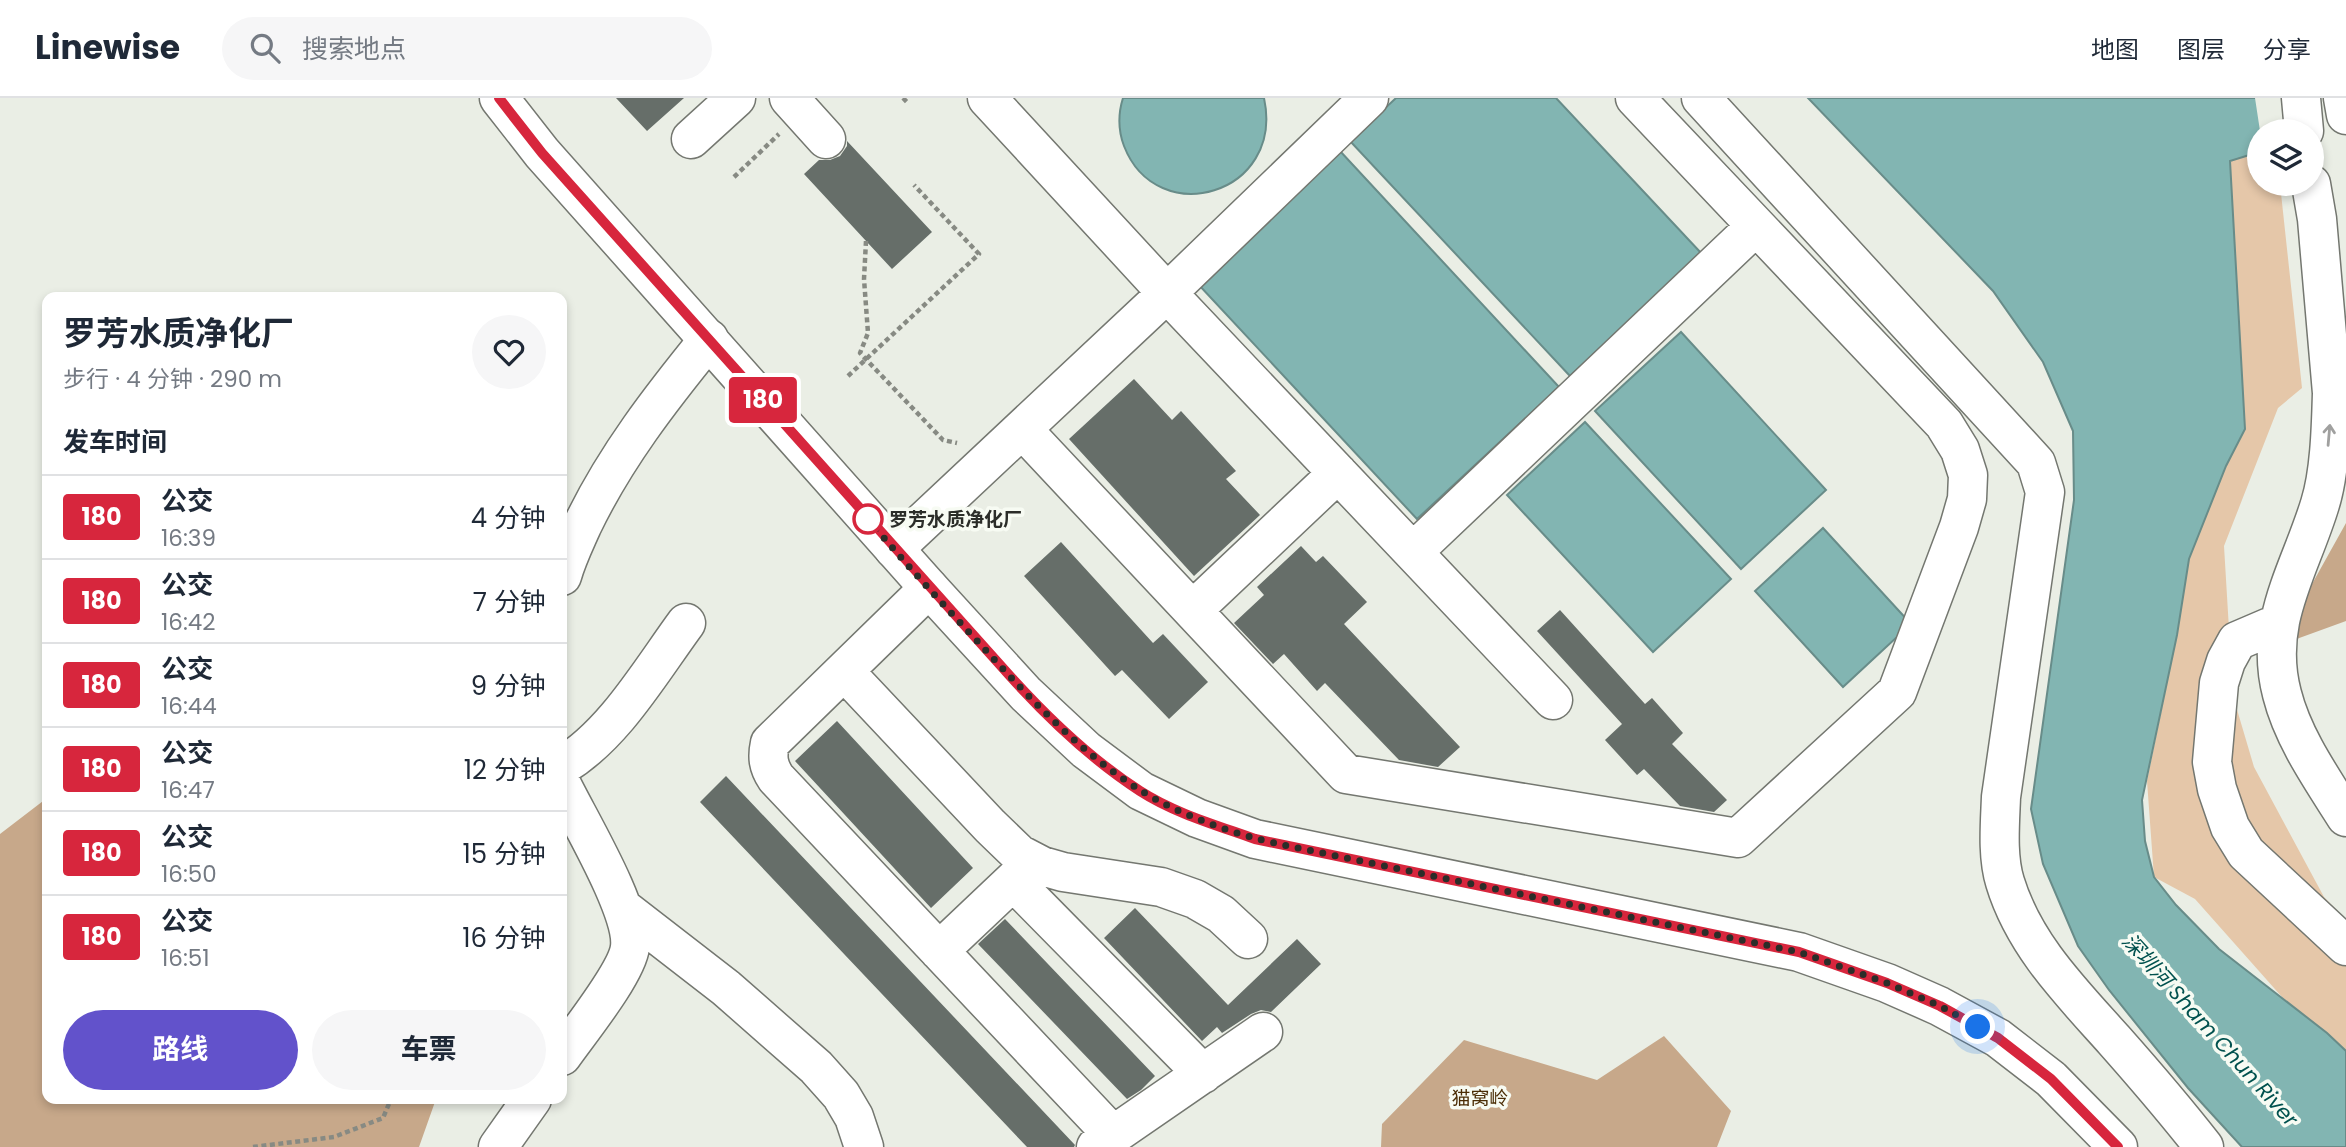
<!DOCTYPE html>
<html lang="zh">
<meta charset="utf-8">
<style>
body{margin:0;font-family:Poppins,"Noto Sans SC",sans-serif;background:#f6f6f7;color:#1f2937;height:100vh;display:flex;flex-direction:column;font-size:26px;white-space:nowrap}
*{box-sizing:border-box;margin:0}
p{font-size:23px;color:#747a83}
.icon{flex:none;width:38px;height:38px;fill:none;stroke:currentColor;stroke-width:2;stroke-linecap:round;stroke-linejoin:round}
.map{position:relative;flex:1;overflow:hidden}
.side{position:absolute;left:42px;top:194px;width:525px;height:812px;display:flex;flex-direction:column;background:#fff;border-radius:14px;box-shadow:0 4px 10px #0003}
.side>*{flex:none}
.badge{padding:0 14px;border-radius:5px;font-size:24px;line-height:46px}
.fabs{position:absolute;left:2247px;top:21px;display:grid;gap:14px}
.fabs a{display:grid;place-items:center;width:77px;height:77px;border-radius:50%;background:#fff;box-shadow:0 4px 10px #0003;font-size:35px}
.you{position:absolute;width:35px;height:35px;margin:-18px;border:5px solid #fff;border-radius:50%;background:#1a73e8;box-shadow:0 0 0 10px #1a73e833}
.map>.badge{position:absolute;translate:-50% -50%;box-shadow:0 0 0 4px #fff}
h2{padding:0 21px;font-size:26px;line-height:63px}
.round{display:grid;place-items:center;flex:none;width:74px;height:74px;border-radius:37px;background:#f6f6f7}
.summary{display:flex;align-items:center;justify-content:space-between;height:119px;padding:0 21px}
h1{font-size:33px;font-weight:700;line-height:52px}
.cta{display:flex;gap:14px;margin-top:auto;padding:14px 21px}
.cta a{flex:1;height:80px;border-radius:42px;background:#6252cb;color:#fff;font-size:28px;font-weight:700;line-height:80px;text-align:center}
.cta a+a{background:#f6f6f7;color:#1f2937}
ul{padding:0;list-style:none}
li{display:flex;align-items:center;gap:21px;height:84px;padding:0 21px;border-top:2px solid #e0e1e3}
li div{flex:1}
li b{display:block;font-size:26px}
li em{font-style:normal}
li .badge{min-width:77px;font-weight:700;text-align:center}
header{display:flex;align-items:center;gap:42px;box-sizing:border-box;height:98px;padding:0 35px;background:#fff;border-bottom:2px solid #e0e1e3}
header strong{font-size:33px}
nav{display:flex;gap:38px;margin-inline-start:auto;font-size:24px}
.search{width:490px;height:63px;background:#f6f6f7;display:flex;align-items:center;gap:18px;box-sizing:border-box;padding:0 24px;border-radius:38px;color:#747a83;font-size:26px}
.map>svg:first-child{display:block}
.green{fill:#e5c7a9}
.forest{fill:#c7a88a}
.water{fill:#82b5b2;stroke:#688c89;stroke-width:2}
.pier{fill:#eaeee5}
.building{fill:#666e69}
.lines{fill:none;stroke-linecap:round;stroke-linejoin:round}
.minor-casing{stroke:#747770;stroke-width:41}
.major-casing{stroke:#747770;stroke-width:41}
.path{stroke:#878a83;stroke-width:4.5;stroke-dasharray:5 3.5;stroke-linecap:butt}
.minor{stroke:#fff;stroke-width:38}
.major{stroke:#fff;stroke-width:38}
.oneway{stroke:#a0a09f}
.line-casing{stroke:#fff;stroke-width:16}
.line{stroke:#d7263d;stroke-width:10}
.walk{stroke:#2b2d29;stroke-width:7;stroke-dasharray:0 12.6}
.stop-dot{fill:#fff;stroke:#d7263d;stroke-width:3.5}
.labels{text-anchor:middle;stroke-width:7;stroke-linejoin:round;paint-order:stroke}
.stop-label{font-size:19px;font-weight:bold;fill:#2b2d29;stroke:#f7fbf3;text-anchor:start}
.park-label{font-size:19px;fill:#4a2c05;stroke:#f7fbf3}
.water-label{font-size:21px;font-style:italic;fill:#01514e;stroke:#f7fbf3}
</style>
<header>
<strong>Linewise</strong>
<div class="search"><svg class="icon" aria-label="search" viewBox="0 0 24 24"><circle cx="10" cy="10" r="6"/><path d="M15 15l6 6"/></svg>搜索地点</div>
<nav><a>地图</a><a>图层</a><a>分享</a></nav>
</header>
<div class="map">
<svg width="2346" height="1049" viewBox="0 0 2346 1049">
<rect width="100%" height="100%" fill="#eaeee5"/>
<path class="green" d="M 2259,48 L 2259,86 L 2280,86 L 2302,290 L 2278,310 L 2224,448 L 2233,598 L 2254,669 L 2324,799 L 2346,822 L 2346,962 L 2289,907 L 2195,801 L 2154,779 L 2147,683 L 2177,537 L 2192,436 L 2245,331 L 2230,63 Z"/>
<path class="forest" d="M 2346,425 L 2346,523 L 2291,543 L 2302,504 Z
M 47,700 L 47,1001 L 436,1001 L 419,1049 L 0,1049 L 0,736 Z
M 1664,938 L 1731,1013 L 1717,1049 L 1381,1049 L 1382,1026 L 1464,942 L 1597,982 Z"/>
<path class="water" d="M 1123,0 L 1264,0 C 1285,97 1157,133 1124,48 C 1118,32 1118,16 1123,0 Z
M 1396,0 L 1556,0 L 1702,156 L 1570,278 L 1350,43 Z
M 1808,0 L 2328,0 L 2311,11 L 2306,33 L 2259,33 L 2259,54 L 2230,63 L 2245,331 L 2226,368 L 2189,461 L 2177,537 L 2142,702 L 2145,743 L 2154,779 L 2176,807 L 2219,851 L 2327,935 L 2346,953 L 2346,1049 L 2242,1049 L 2188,990 L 2109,892 L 2078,848 L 2043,766 L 2031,711 L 2074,402 L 2073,333 L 2043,264 L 1993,193 Z
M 1340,53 L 1559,289 L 1417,421 L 1198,186 Z
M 1681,234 L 1826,392 L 1741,471 L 1595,313 Z
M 1585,324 L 1731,481 L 1653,554 L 1507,397 Z
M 1823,430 L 1911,526 L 1843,589 L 1755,493 Z"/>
<path class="pier" d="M 2255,0 L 2331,0 L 2314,14 L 2309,33 L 2260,33 Z"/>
<path class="building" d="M 616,0 L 684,0 L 647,33 Z
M 847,43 L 932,134 L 892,171 L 804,76 L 819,62 L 830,62 L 840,58 L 847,48 Z
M 1134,281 L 1172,322 L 1181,313 L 1236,373 L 1226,381 L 1260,417 L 1194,478 L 1069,341 Z
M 1061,444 L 1153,545 L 1163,536 L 1208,584 L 1169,621 L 1122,572 L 1115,578 L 1024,478 Z
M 1301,448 L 1316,464 L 1323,458 L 1367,504 L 1344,526 L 1460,649 L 1438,669 L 1399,662 L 1325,585 L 1317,593 L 1284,556 L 1273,566 L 1234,525 L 1264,497 L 1257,489 Z
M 1560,512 L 1645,606 L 1652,600 L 1683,635 L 1672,646 L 1727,702 L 1714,714 L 1680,708 L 1644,671 L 1637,677 L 1605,642 L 1622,626 L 1537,533 Z
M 837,623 L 973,770 L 931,810 L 795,663 Z
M 726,678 L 1075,1047 L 1074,1049 L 1027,1049 L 700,704 Z
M 1135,810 L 1228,907 L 1297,841 L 1321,866 L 1271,914 L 1261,912 L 1251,916 L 1222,935 L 1217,929 L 1202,943 L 1104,840 Z
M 1005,821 L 1155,978 L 1141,992 L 1127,1001 L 978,846 Z"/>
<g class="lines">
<defs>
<path id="minor" d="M 789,0 L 826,41
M 987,0 L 1167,195 L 1553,602
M 1701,0 L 2036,365 L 2045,394 L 2001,699 C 2000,726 1997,758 2005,784 C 2024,847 2071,894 2114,942 C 2145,977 2175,1012 2204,1049
M 2301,0 L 2304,33
M 2343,0 L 2346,17
M 691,41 L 736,0
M 2311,86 L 2317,121 L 2332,295 C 2331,329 2330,374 2320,406 C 2300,472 2263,524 2282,596 C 2293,640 2322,681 2346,719
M 1022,331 L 1346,676 L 1738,740 L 1897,594 L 1959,429 L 1967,401 L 1968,377 L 1960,352 L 1944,326 L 1635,0
M 894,451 L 1167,195 L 1369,0
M 1413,454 L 1756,128
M 562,478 C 567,460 575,444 582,428 C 615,359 661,300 709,241
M 929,490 L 770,645 C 767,659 768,668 776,680 L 1112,1036
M 1193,512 L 1338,375
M 2279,525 L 2237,543 L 2226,563 L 2219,585 L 2212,664 L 2217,691 L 2230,729 L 2246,755 L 2346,848
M 844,573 L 990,728 L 1019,756 L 1042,768 L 1063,774 L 1161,789 L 1195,801 L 1221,816 L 1248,841
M 562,668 C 614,637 650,574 686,525
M 562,687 C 579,722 634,813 630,849 C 627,875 578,935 562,958
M 1013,783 L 1203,976
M 624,811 L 726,890 L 816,969 L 841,997 L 854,1019 L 864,1049
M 939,853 L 1032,765
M 498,1049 L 532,1001
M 1096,1049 L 1263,934"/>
<path id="major" d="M 499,0 L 542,55 L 929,490 L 1026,596 L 1086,652 L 1141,693 L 1197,720 L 1255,741 L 1799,854 L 1887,885 L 1939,908 L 1998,940 L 2051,981 L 2118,1049"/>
</defs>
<use href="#minor" class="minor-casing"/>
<use href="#major" class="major-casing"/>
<path class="path" d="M 903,0 L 909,6
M 734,79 L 779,36
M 866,143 L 864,181 L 868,235 L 860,255 L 943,342 L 957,345
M 848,278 L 979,156 L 914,87
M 253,1049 L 334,1039 L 383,1020 L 391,1001"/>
<use href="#minor" class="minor"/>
<use href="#major" class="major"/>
</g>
<defs><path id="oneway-shaft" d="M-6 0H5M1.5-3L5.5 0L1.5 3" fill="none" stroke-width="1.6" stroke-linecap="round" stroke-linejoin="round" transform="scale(1.75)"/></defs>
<use class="oneway" href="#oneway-shaft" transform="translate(2329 337) rotate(-85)"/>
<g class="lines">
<defs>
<path id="line" d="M 499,0 L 542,55 L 1010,578 C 1048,620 1092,662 1140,693 C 1174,715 1216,727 1255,741 L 1799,854 L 1887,885 L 1940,908 L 1998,940 L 2051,981 L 2118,1049"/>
</defs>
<use href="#line" class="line-casing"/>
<use href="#line" class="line"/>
<path class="walk" d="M 868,421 C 903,463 941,504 979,545 C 1028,598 1078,653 1140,692 C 1177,716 1236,737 1279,746 L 1799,854 L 1887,885 L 1940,908 L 1978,929"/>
</g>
<circle class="stop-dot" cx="868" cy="421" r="14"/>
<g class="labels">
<g class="stop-label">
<text x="889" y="428">罗芳水质净化厂</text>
</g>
<g class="park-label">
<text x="1480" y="1007">猫窝岭</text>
</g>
<g class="water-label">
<text transform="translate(2210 932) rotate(48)" y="7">深圳河 Sham Chun River</text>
</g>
</g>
</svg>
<div class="fabs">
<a><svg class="icon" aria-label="layers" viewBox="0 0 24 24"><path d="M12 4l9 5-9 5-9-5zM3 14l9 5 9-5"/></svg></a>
</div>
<div class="you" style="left:1978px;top:929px"></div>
<b class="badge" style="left:763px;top:302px;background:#d7263d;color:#fff">180</b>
<section class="side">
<div class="summary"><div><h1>罗芳水质净化厂</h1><p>步行 · 4 分钟 · 290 m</p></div><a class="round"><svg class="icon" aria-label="heart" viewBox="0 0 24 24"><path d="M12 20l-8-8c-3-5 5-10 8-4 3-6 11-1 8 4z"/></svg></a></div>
<h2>发车时间</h2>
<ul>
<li><span class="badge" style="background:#d7263d;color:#fff">180</span><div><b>公交</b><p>16:39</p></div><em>4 分钟</em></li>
<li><span class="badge" style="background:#d7263d;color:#fff">180</span><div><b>公交</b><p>16:42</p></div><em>7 分钟</em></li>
<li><span class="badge" style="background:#d7263d;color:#fff">180</span><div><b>公交</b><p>16:44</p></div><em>9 分钟</em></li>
<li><span class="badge" style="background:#d7263d;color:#fff">180</span><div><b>公交</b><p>16:47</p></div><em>12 分钟</em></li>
<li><span class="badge" style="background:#d7263d;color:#fff">180</span><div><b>公交</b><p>16:50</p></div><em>15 分钟</em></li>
<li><span class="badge" style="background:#d7263d;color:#fff">180</span><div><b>公交</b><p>16:51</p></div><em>16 分钟</em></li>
</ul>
<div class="cta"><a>路线</a><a>车票</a></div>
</section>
</div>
